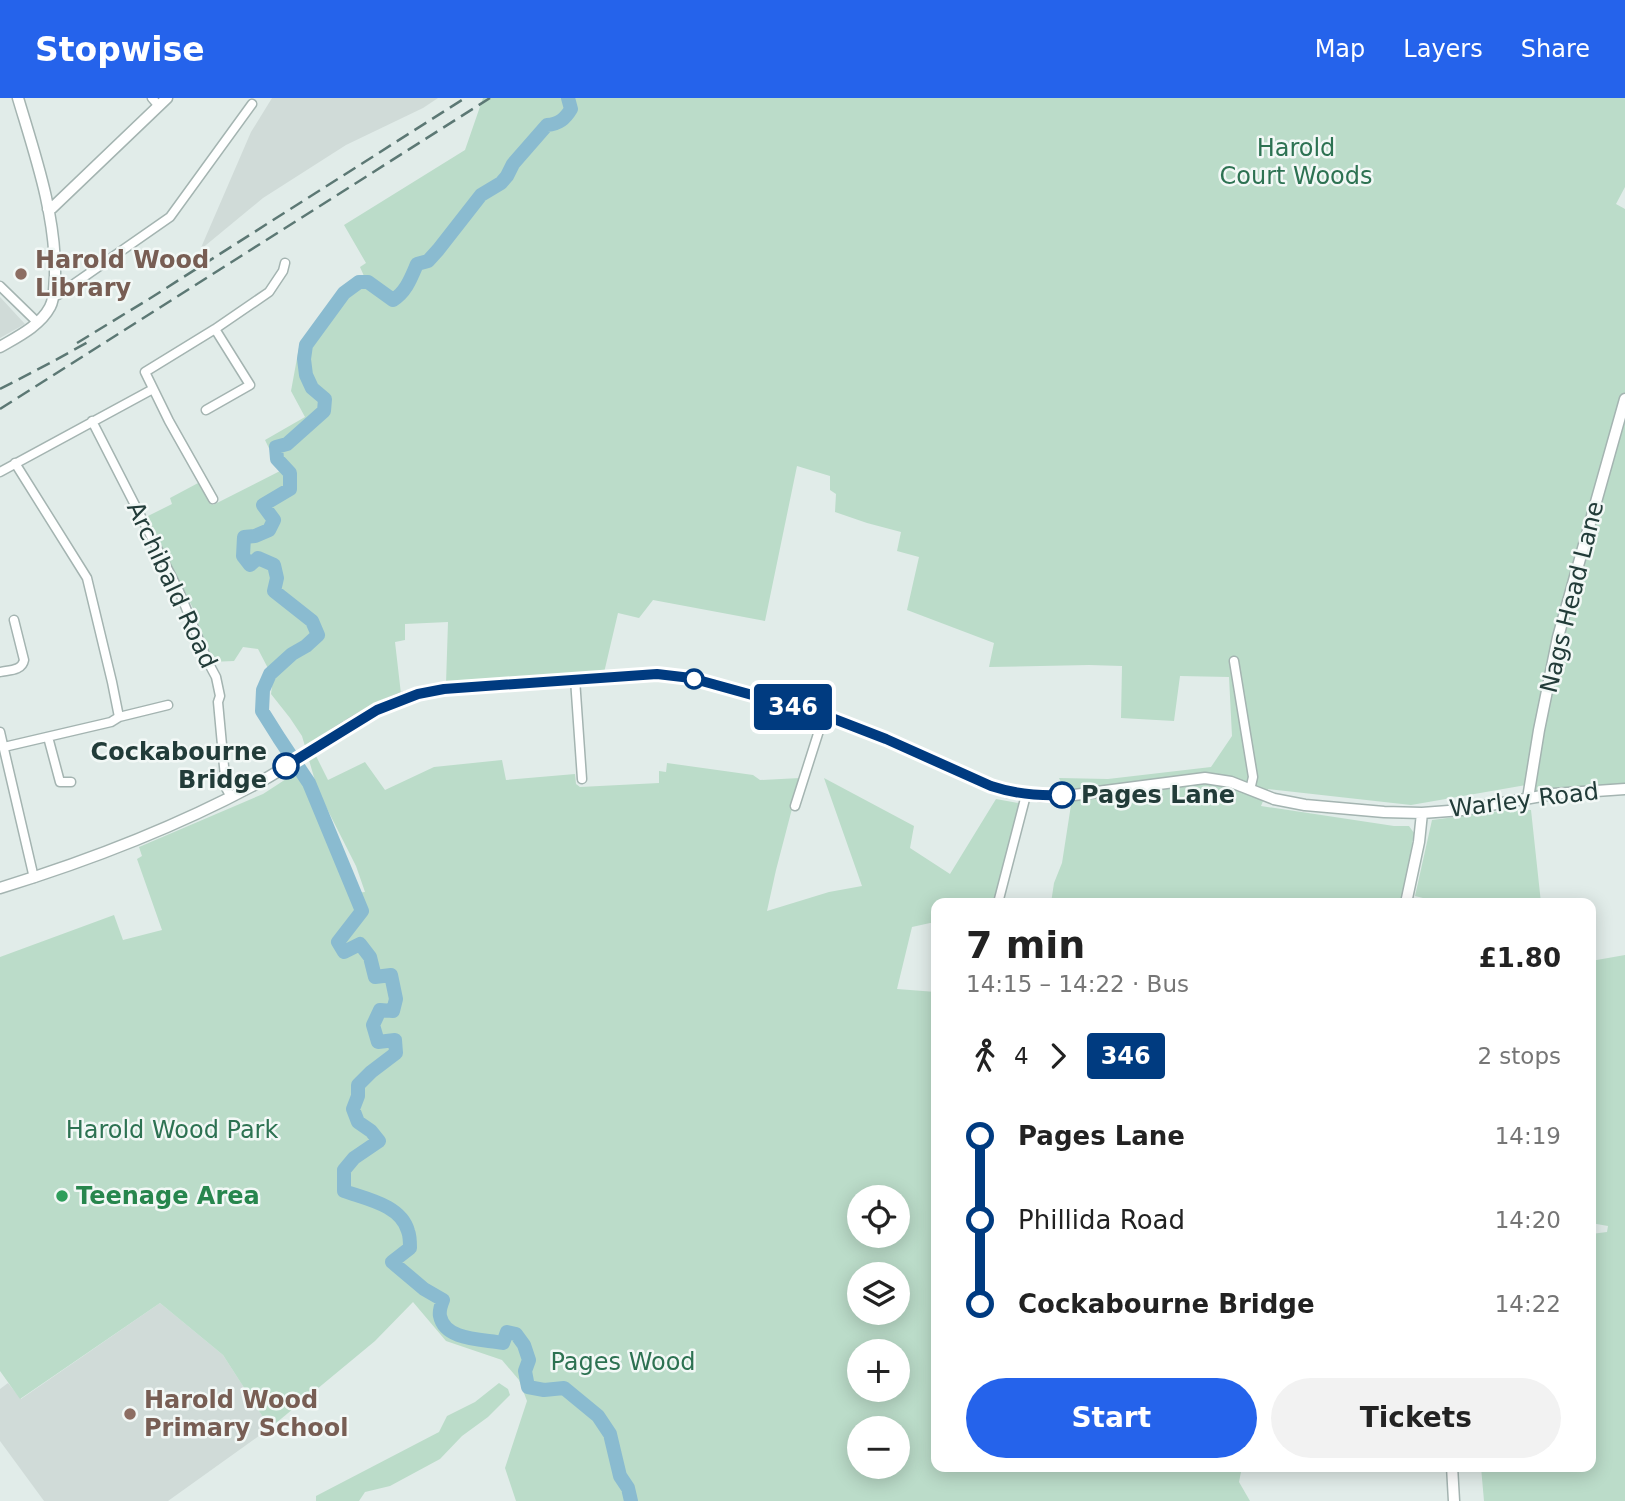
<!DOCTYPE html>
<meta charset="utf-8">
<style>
body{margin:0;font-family:"DejaVu Sans",sans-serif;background:#f2f2f2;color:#222;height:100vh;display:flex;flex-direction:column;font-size:26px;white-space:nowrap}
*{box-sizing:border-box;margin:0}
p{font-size:23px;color:#767676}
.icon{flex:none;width:38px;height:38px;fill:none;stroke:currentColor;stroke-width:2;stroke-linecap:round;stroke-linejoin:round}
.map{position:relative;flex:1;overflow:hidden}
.details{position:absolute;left:931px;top:800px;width:665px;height:574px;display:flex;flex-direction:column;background:#fff;border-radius:14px;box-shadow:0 4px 18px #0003}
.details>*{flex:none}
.badge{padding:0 14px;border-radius:5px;font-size:24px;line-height:46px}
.fabs{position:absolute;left:847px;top:1087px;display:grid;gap:14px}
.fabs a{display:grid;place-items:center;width:63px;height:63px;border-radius:50%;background:#fff;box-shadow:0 4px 18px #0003;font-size:35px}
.map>.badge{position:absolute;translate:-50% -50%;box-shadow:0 0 0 4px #fff}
.legs{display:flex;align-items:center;gap:10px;height:77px;padding:0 35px;font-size:23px}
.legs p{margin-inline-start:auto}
.overview{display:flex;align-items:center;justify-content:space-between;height:119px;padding:0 35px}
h1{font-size:38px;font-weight:600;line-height:52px}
.cta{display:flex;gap:14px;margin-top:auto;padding:14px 35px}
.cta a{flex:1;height:80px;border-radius:42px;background:#2563eb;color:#fff;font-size:28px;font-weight:600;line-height:80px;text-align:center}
.cta a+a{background:#f2f2f2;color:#222}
ul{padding:0 35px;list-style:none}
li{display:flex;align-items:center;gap:24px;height:84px;font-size:26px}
li i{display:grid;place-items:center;width:10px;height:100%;margin:0 9px;background:currentColor}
li i::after{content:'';width:18px;height:18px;margin:-9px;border:5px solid;border-radius:50%;background:#fff}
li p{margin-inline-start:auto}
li:first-child i{background:linear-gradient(#0000 50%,currentColor 0)}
li:last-child i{background:linear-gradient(currentColor 50%,#0000 0)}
header{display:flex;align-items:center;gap:42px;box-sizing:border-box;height:98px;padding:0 35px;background:#2563eb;color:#fff}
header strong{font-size:33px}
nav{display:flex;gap:38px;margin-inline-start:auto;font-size:24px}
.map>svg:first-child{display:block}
.built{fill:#d0dbd8}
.green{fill:#bbdcc9;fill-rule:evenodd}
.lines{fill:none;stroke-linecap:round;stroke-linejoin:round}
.river{stroke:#8abbd0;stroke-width:14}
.minor-casing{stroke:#a4b4b1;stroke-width:11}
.tertiary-casing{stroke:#a4b4b1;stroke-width:13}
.minor{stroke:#fff;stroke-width:8}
.tertiary{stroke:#fff;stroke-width:10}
.rail{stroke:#5c7874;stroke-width:2.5;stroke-dasharray:14 7;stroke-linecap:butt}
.line-1-casing{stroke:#fff;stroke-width:16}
.line-1{stroke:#003b80;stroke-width:10}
.education-dot{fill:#8d6e63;stroke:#f2f8f6;stroke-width:2.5}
.stop-1-dot{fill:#fff;stroke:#003b80;stroke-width:3.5}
.leisure-dot{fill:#2e9e5b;stroke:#f2f8f6;stroke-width:2.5}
.labels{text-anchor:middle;stroke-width:5;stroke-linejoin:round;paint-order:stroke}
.park-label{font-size:24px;fill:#2d7252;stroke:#f2f8f6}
.education-label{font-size:24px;font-weight:bold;fill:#785e54;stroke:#f2f8f6;text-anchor:start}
.street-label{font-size:24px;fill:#223c39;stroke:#f2f8f6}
.stop-label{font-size:24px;font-weight:bold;fill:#223c39;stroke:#f2f8f6;text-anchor:end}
.leisure-label{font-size:24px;font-weight:bold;fill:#27864d;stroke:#f2f8f6;text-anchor:start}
</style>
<header>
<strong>Stopwise</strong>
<nav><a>Map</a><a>Layers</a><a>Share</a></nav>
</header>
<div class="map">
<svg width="1625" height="1403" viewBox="0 0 1625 1403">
<rect width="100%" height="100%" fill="#e1ece9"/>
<path class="built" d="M 272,0 L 438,0 L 423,10 L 346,47 L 263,100 L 200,152 L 251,34 Z
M 0,199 L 25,226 L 0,240 Z
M 160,1205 L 223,1257 L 270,1330 L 168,1403 L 44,1403 L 0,1343 L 0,1291 L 8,1285 L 21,1301 Z"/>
<path class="green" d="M 483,0 L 1625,0 L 1625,89 L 1616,106 L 1625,111 L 1625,693 L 1528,700 L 1531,686 L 1411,707 L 1268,691 L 1261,708 L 1394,728 L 1409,728 L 1414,735 L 1402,805 L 1051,805 L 1054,785 L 1062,765 L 1071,707 L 1059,680 L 1108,681 L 1211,669 L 1232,638 L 1229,579 L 1180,578 L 1174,623 L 1121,620 L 1122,568 L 1089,567 L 989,569 L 994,545 L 907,512 L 919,459 L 897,453 L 901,434 L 867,425 L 835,414 L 836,396 L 830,392 L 830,378 L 797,368 L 765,523 L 653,502 L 639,520 L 618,515 L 603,579 L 545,579 L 446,586 L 448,524 L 405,526 L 405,542 L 395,544 L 401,596 L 378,605 L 343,623 L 348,639 L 316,658 L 328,682 L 365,664 L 385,692 L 434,669 L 502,662 L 506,682 L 575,676 L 576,686 L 580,689 L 659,685 L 659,673 L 666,674 L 667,665 L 753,677 L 760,682 L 800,680 L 776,772 L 767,813 L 829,794 L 862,788 L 824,680 L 914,728 L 910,750 L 950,776 L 996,701 L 1024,706 L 998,805 L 936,805 L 936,826 L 930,825 L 912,829 L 897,891 L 936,894 L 936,1368 L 1242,1369 L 1239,1384 L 1250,1403 L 516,1403 L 505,1370 L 527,1303 L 519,1282 L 502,1262 L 446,1243 L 413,1204 L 375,1243 L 270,1330 L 223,1257 L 160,1205 L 20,1301 L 0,1273 L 0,859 L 114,817 L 123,842 L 162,832 L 137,761 L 142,758 L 139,749 L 263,696 L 300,672 L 309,685 L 354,795 L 365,794 L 356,768 L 318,693 L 302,638 L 290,620 L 271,596 L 273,580 L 258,551 L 243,549 L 234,563 L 210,564 L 202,546 L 197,518 L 146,419 L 172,406 L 170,400 L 200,384 L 213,407 L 280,373 L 265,342 L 305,319 L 291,293 L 300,244 L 345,190 L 356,182 L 364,178 L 360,169 L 366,165 L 344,127 L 465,52 ZM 859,1099 L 898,1099 L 898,1138 L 859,1138 ZM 859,1176 L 898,1176 L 898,1214 L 859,1214 ZM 859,1253 L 898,1253 L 898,1292 L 859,1292 ZM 859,1330 L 898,1330 L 898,1368 L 859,1368 Z
M 1516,711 L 1531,712 L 1541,805 L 1460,805 L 1460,803 L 1435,803 L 1415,798 L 1432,722 Z
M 1625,857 L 1625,1403 L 1484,1403 L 1481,1369 L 1591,1368 L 1591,1136 L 1607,1134 L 1608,1128 L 1591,1125 L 1591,863 Z
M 499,1285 L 508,1291 L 510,1297 L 488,1319 L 462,1338 L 440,1361 L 390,1388 L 365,1394 L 359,1403 L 316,1403 L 316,1398 L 439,1334 L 447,1318 L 475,1304 Z"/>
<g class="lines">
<path class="river" d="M 568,0 L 571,11 C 565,21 559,26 547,27 L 513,66 L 507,78 L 501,85 L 481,97 L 438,152 L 428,163 L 417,166 C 411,180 406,194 393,202 L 368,184 L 359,184 L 344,195 L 306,247 L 304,261 L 306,277 L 312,290 L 325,301 L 324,313 L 287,346 L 276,349 L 277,361 L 290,375 L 290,391 L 263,407 L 274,422 L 269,432 L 255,438 L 244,439 L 243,458 L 250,467 L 258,460 L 274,467 L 277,480 L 274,493 L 312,523 L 318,537 L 306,548 L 292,556 L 270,576 L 263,592 L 262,613 L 279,640 L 309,685 L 362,813 L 338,844 L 344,854 L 360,846 L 370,859 L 375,879 L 391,877 L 396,901 L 393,913 L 380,912 L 373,927 L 378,944 L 395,942 L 396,955 L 371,974 L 358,987 L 358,998 L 353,1011 L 358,1024 L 371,1033 L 379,1043 L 354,1060 L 344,1072 L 344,1093 C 366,1101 401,1107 408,1133 C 410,1138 410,1145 410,1150 L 392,1164 L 424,1191 L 443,1202 C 441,1207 439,1213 440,1218 C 445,1243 483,1241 503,1245 L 507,1234 L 516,1236 L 524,1247 L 529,1262 L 525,1273 L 528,1289 L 544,1292 L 564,1290 L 598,1318 L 610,1336 L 620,1378 L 628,1390 L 631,1403"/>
<defs>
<path id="minor" d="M 152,0 L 159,8
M 0,188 L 37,224
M 54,197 L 58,197 L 170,119 L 252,6
M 206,312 L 250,287 L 215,231
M 92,323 L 179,493 L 208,564 L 216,579 L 220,598 L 218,604 L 226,690 L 231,699
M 15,365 L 87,480 L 112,584 L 119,619
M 0,374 L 153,291
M 213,401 L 169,323 L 145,274 L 215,231 L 269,194 L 283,173 L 285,165
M 1234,563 L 1253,679 L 1250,692
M 0,574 C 9,572 22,573 24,562 L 14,522
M 575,581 L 582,681
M 0,634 L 34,780
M 48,639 L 60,684 L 71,684
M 4,649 L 111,624 L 119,619 L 168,607
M 795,708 L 824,617
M 998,805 L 1026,697"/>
<path id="tertiary" d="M 48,111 L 52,110 L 167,0
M 0,249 C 17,239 40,228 50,209 C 55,200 54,189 55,178 C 56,117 35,57 18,0
M 1528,700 L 1539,632 L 1558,539 L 1625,301
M 0,790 C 88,763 174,730 256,686 C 304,661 347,622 398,602 C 413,596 429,594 444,591 L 634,577 L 657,576 L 691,580 L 824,617 L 886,641 L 991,688 L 1008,694 L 1041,698 L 1074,697 L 1205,680 L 1231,684 L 1274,701 L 1305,707 L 1384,714 L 1422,715 L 1462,712 L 1553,696 L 1625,691
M 1406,805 L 1419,744 L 1422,715
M 1452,1368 L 1454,1403"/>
</defs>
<use href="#minor" class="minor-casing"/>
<use href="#tertiary" class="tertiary-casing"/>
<use href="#minor" class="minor"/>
<use href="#tertiary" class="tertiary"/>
<path class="rail" d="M 77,245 L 149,201 L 465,0
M 0,291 L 52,264 L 88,244
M 0,311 L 490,0"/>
</g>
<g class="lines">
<defs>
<path id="line-1" d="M 286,668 L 377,612 L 418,596 L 444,591 L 657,576 L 691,580 L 824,617 L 886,641 L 991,688 C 1015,696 1037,698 1062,697"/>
</defs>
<use href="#line-1" class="line-1-casing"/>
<use href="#line-1" class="line-1"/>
</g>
<g class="education-dot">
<circle cx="21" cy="176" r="7"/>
<circle cx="130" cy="1316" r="7"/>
</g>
<g class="stop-1-dot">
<circle cx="694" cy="581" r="9"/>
<circle cx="286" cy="668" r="12"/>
<circle cx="1062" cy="697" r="12"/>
</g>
<circle class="leisure-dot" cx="62" cy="1098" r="7"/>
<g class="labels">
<g class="park-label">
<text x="1296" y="58">Harold<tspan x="1296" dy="28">Court Woods</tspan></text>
<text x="172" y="1040">Harold Wood Park</text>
<text x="623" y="1272">Pages Wood</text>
</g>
<g class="education-label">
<text x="35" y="170">Harold Wood<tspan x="35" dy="28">Library</tspan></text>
<text x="144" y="1310">Harold Wood<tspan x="144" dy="28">Primary School</tspan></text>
</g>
<g class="street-label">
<text transform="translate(172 487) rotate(65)" y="8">Archibald Road</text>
<text transform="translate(1572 499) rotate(-76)" y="8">Nags Head Lane</text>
<text transform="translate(1524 702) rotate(-7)" y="8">Warley Road</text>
</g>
<g class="stop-label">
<text x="267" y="662">Cockabourne<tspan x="267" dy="28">Bridge</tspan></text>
<text x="1081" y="705" text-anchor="start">Pages Lane</text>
</g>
<g class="leisure-label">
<text x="76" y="1106">Teenage Area</text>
</g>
</g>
</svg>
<div class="fabs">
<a><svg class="icon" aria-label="locate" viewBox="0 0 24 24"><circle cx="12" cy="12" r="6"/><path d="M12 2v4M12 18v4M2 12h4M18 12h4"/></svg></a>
<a><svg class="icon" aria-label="layers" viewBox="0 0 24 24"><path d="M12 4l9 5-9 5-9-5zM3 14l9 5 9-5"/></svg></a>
<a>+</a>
<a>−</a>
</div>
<b class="badge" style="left:793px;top:609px;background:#003b80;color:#fff">346</b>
<section class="details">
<div class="overview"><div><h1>7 min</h1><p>14:15 – 14:22 · Bus</p></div><b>£1.80</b></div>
<div class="legs"><svg class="icon" aria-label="walk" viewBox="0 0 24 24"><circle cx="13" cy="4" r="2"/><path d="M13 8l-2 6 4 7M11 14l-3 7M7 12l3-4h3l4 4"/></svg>4<svg class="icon" aria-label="forward" viewBox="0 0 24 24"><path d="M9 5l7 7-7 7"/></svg><b class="badge" style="background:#003b80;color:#fff">346</b><p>2 stops</p></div>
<ul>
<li><i style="color:#003b80"></i><b>Pages Lane</b><p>14:19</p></li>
<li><i style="color:#003b80"></i><span>Phillida Road</span><p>14:20</p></li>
<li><i style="color:#003b80"></i><b>Cockabourne Bridge</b><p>14:22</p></li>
</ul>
<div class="cta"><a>Start</a><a>Tickets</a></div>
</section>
</div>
